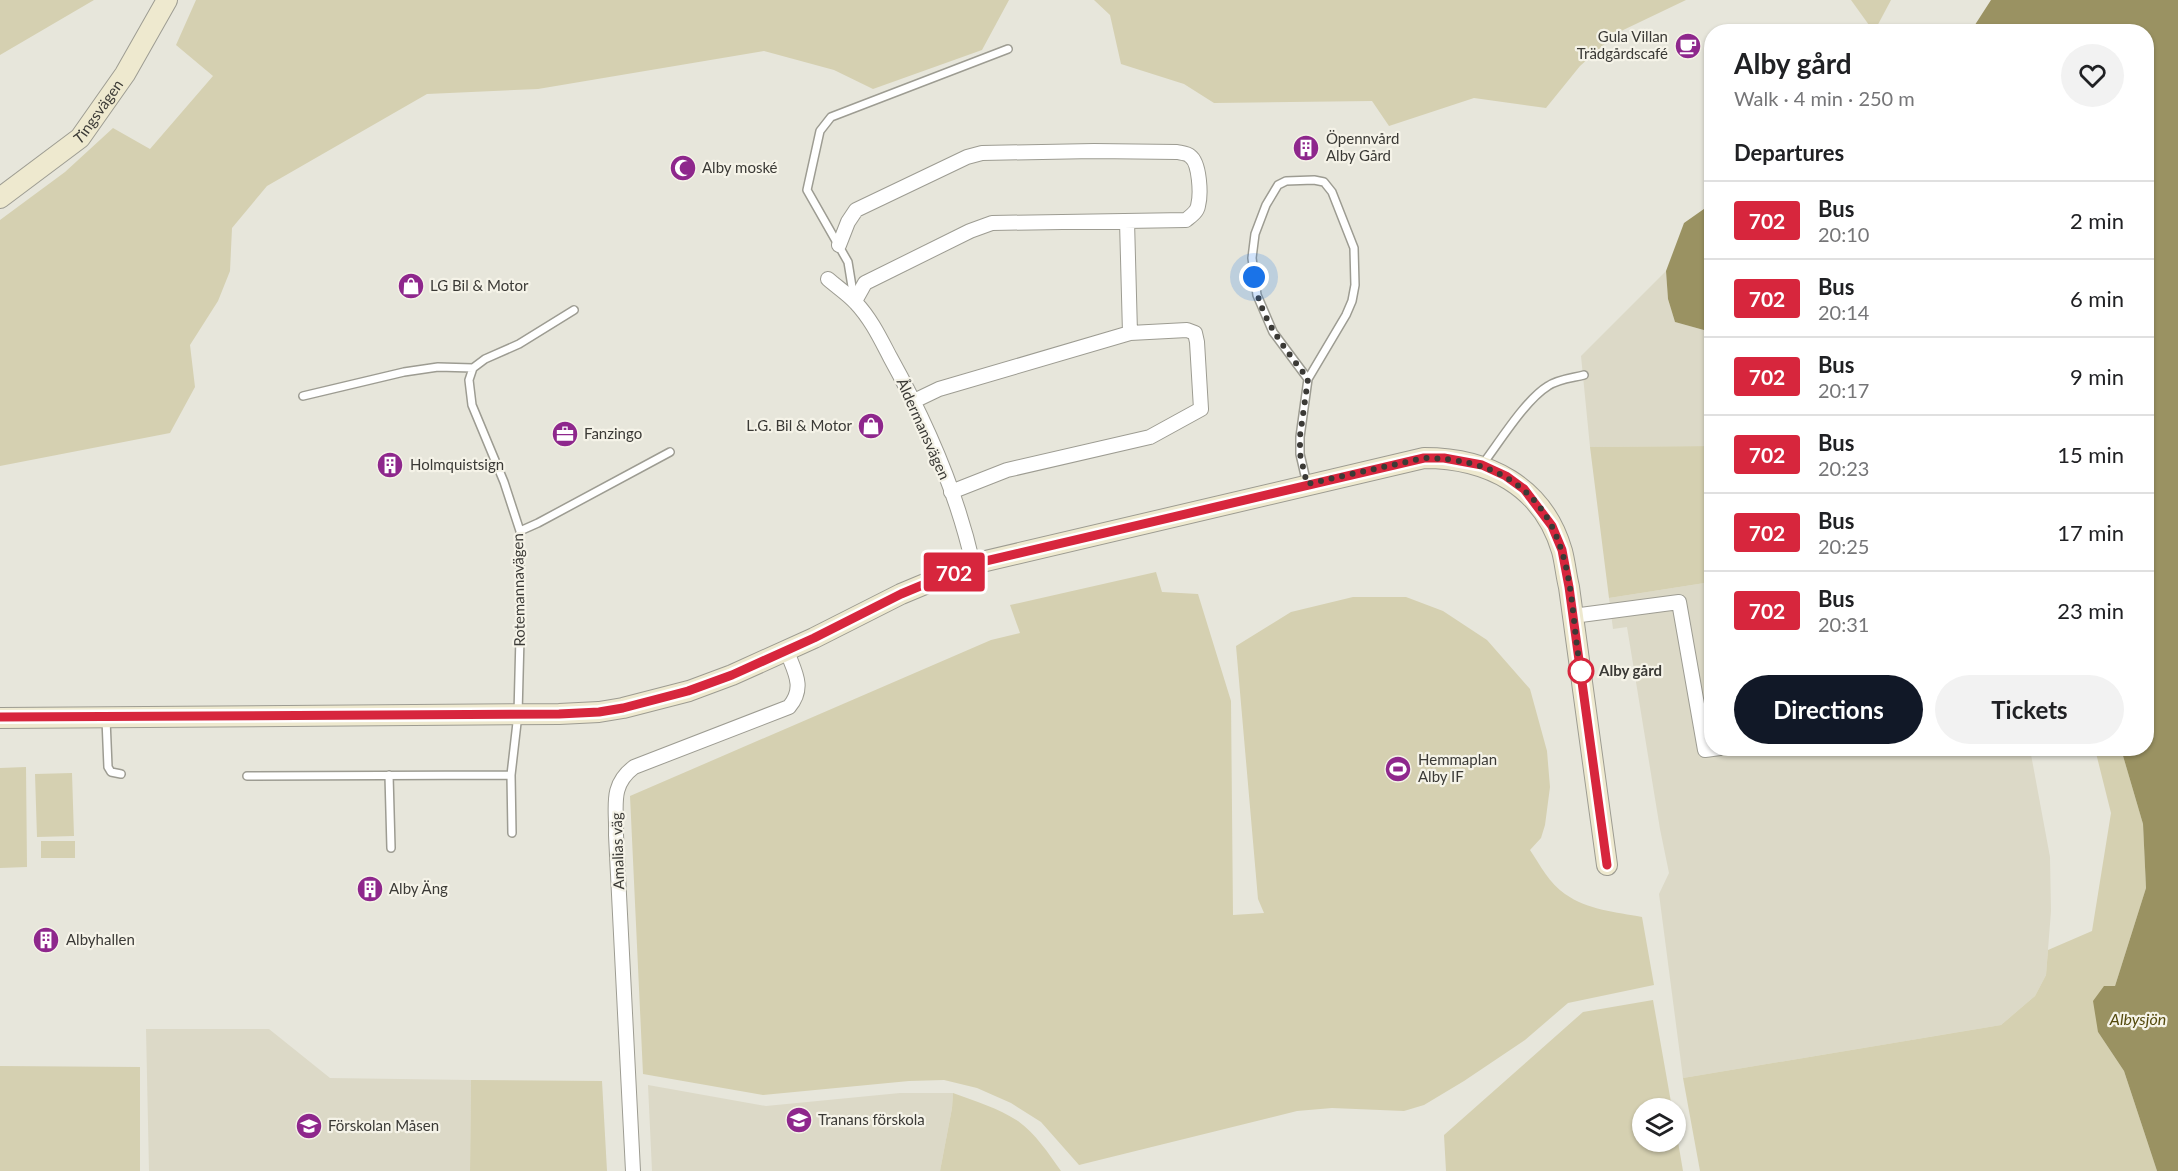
<!DOCTYPE html>
<meta charset="utf-8">
<style>
body{margin:0;font-family:Lato,sans-serif;background:#f2f2f2;color:#202124;height:100vh;display:flex;flex-direction:column;font-size:22px;white-space:nowrap}
*{box-sizing:border-box;margin:0}
p{font-size:20px;color:#757577}
.icon{flex:none;width:33px;height:33px;fill:none;stroke:currentColor;stroke-width:2;stroke-linecap:round;stroke-linejoin:round}
.map{position:relative;flex:1;overflow:hidden}
.panel{position:absolute;left:1704px;top:24px;width:450px;height:732px;display:flex;flex-direction:column;background:#fff;border-radius:24px;box-shadow:0 2px 4px #0004}
.panel>*{flex:none}
.badge{padding:0 12px;border-radius:4px;font-size:21px;line-height:39px}
.tools{position:absolute;left:1632px;top:1098px;display:grid;gap:12px}
.tools a{display:grid;place-items:center;width:54px;height:54px;border-radius:50%;background:#fff;box-shadow:0 2px 4px #0004;font-size:30px}
.you{position:absolute;width:30px;height:30px;margin:-15px;border:4px solid #fff;border-radius:50%;background:#1a73e8;box-shadow:0 0 0 9px #1a73e833}
.map>.badge{position:absolute;translate:-50% -50%;box-shadow:0 0 0 3px #fff}
h2{padding:0 30px;font-size:22px;line-height:54px}
.round{display:grid;place-items:center;flex:none;width:63px;height:63px;border-radius:32px;background:#f2f2f2}
.headline{display:flex;align-items:center;justify-content:space-between;height:102px;padding:0 30px}
h1{font-size:28px;font-weight:700;line-height:45px}
.button{display:flex;gap:12px;margin-top:auto;padding:12px 30px}
.button a{flex:1;height:69px;border-radius:36px;background:#111827;color:#fff;font-size:24px;font-weight:700;line-height:69px;text-align:center}
.button a+a{background:#f2f2f2;color:#202124}
ul{padding:0;list-style:none}
li{display:flex;align-items:center;gap:18px;height:78px;padding:0 30px;border-top:2px solid #e0e0e0}
li div{flex:1}
li b{display:block;font-size:22px}
li em{font-style:normal}
li .badge{min-width:66px;font-weight:700;text-align:center}
.map>svg:first-child{display:block}
.built{fill:#dcd9c7}
.green{fill:#d5d0b1}
.water{fill:#9a9262}
.lines{fill:none;stroke-linecap:round;stroke-linejoin:round}
.lane-casing{stroke:#9d9c92;stroke-width:10}
.street-casing{stroke:#9d9c92;stroke-width:16}
.secondary-casing{stroke:#9d9c92;stroke-width:22}
.lane{stroke:#fff;stroke-width:7}
.street{stroke:#fff;stroke-width:14}
.secondary{stroke:#eee9cf;stroke-width:20}
.line-casing{stroke:#fff;stroke-width:14}
.line{stroke:#d7263d;stroke-width:9}
.walk{stroke:#3b3a36;stroke-width:6;stroke-dasharray:0 10.8}
.stop-dot{fill:#fff;stroke:#d7263d;stroke-width:3}
.labels{text-anchor:middle;stroke-width:4.5;stroke-linejoin:round;paint-order:stroke}
.poi-label{font-size:15px;fill:#3b3a36;stroke:#f5f3e8;text-anchor:start}
.street-label{font-size:15px;fill:#3b3a36;stroke:#f5f3e8}
.stop-label{font-size:15px;font-weight:bold;fill:#3b3a36;stroke:#f5f3e8;text-anchor:start}
.water-label{font-size:16px;font-style:italic;fill:#53490c;stroke:#f5f3e8}
</style>
<div class="map">
<svg width="2178" height="1171" viewBox="0 0 2178 1171">
<rect width="100%" height="100%" fill="#e7e6db"/>
<path class="built" d="M 1666,271 L 1668,299 L 1675,322 L 1711,332 L 1711,446 L 1590,447 L 1581,356 Z
M 1711,582 L 1712,748 L 2030,749 L 2050,857 L 2051,911 L 2046,975 L 2035,996 L 2001,1025 L 1683,1078 L 1659,894 L 1669,873 L 1660,829 L 1627,627 L 1613,629 L 1609,598 Z
M 146,1029 L 269,1029 L 330,1078 L 471,1080 L 470,1171 L 149,1171 Z
M 648,1085 L 766,1106 L 900,1093 L 953,1093 L 952,1108 L 940,1171 L 652,1171 Z"/>
<path class="green" d="M 0,0 L 94,0 L 0,55 Z
M 196,0 L 1009,0 L 982,50 L 873,89 L 834,70 L 764,51 L 538,89 L 427,94 L 267,186 L 232,228 L 230,271 L 218,301 L 190,345 L 195,387 L 170,433 L 0,466 L 0,220 L 65,172 L 113,128 L 150,149 L 213,76 L 176,45 Z
M 1094,0 L 1686,0 L 1617,33 L 1580,66 L 1546,108 L 1474,98 L 1389,126 L 1372,101 L 1214,103 L 1184,84 L 1121,64 L 1110,15 Z
M 1851,0 L 1891,0 L 1874,32 Z
M 1711,446 L 1711,582 L 1609,598 L 1590,447 Z
M 1156,572 L 1162,592 L 1198,594 L 1231,701 L 1233,915 L 1264,913 L 1258,899 L 1236,646 L 1291,612 L 1353,597 L 1406,597 L 1443,611 L 1487,640 L 1530,689 L 1547,751 L 1550,787 L 1545,825 L 1541,838 L 1530,850 C 1540,865 1550,884 1565,894 C 1588,910 1616,912 1642,917 L 1654,985 L 1568,1003 L 1525,1040 L 1464,1081 L 1424,1105 L 1404,1111 L 1332,1108 L 1297,1111 L 1079,1165 L 1041,1122 L 1011,1103 L 977,1088 L 944,1080 L 909,1081 L 763,1095 L 643,1074 L 630,796 L 991,640 L 1020,633 L 1010,605 Z
M 2095,749 L 2121,749 L 2143,824 L 2146,888 L 2115,986 L 2098,1032 L 2124,1071 L 2157,1171 L 1700,1171 L 1683,1078 L 2001,1025 L 2035,996 L 2046,975 L 2048,950 L 2092,931 L 2111,813 Z
M 26,767 L 27,867 L 0,868 L 0,768 Z
M 72,773 L 74,836 L 37,837 L 35,774 Z
M 41,841 L 75,841 L 75,858 L 41,858 Z
M 1653,1000 L 1672,1108 L 1642,1108 L 1642,1142 L 1676,1142 L 1676,1130 L 1683,1171 L 1446,1171 L 1444,1135 L 1583,1012 Z
M 0,1066 L 140,1067 L 140,1171 L 0,1171 Z
M 471,1080 L 602,1081 L 607,1171 L 470,1171 Z
M 953,1093 C 975,1101 998,1108 1018,1121 C 1035,1133 1049,1154 1061,1171 L 940,1171 L 952,1108 Z"/>
<path class="water" d="M 1991,0 L 2178,0 L 2178,1171 L 2157,1171 L 2124,1071 L 2098,1032 L 2093,1001 L 2104,986 L 2115,986 L 2146,888 L 2143,824 L 2121,749 L 2146,748 L 2146,32 L 1971,31 Z
M 1711,204 L 1712,332 L 1711,332 L 1675,322 L 1668,299 L 1666,271 L 1684,223 Z"/>
<g class="lines">
<defs>
<path id="lane" d="M 854,299 L 848,262 L 807,190 L 820,131 L 831,117 L 1008,49
M 473,368 L 469,380 L 472,405 L 504,482 L 520,531 L 520,637 L 518,714 L 511,775 L 512,833
M 303,396 L 404,372 L 438,367 L 473,368 L 485,359 L 519,344 L 574,310
M 1482,465 C 1499,443 1525,400 1548,386 C 1558,379 1572,378 1584,375
M 1307,484 L 1300,454 L 1300,437 L 1308,379 L 1346,315 L 1352,301 L 1355,285 L 1354,248 L 1332,192 L 1324,182 L 1314,180 L 1286,181 L 1278,185 L 1266,205 L 1255,234 L 1252,258 L 1257,295 L 1273,332 L 1308,379
M 520,531 L 538,523 L 670,452
M 106,719 L 108,767 L 111,772 L 121,774
M 389,775 L 391,848
M 247,776 L 511,775"/>
<path id="street" d="M 1127,221 L 1130,333
M 839,245 L 848,222 L 856,210 L 967,157 L 982,153 L 1094,151 L 1177,152 C 1182,153 1187,153 1190,156 C 1200,163 1201,195 1198,206 C 1197,212 1191,216 1186,220 L 992,223 L 970,231 L 865,283 L 855,301
M 828,279 C 837,287 848,294 856,303 C 871,319 880,338 890,357 C 925,420 957,493 973,564
M 914,401 L 939,389 L 1130,333 L 1187,330 L 1195,333 L 1197,342 L 1201,409 L 1150,437 L 1007,470 L 951,492
M 1573,616 L 1679,602 L 1705,750 L 1720,748
M 633,1171 L 616,835 C 617,807 609,786 634,767 L 789,707 C 806,687 794,671 786,649"/>
<g id="secondary">
<path id="s1" d="M 0,198 L 80,138 L 125,74 L 167,0"/>
<path d="M 0,718 L 559,714 L 599,712 L 623,708 L 689,691 L 732,675 L 814,638 L 901,594 L 973,564 L 1424,458 C 1488,458 1543,486 1562,551 C 1565,562 1566,575 1569,587 L 1607,865"/>
</g>
</defs>
<use href="#lane" class="lane-casing"/>
<use href="#street" class="street-casing"/>
<use href="#secondary" class="secondary-casing"/>
<use href="#lane" class="lane"/>
<use href="#street" class="street"/>
<use href="#secondary" class="secondary"/>
</g>
<g class="lines">
<defs>
<path id="line" d="M 0,717 L 559,714 L 599,712 L 623,708 L 688,691 L 732,675 L 814,638 L 901,594 L 973,564 L 1424,458 L 1444,458 L 1482,465 L 1506,476 L 1524,489 L 1552,526 L 1562,550 L 1569,587 L 1607,865"/>
</defs>
<use href="#line" class="line-casing"/>
<use href="#line" class="line"/>
<path class="walk" d="M 1254,277 C 1259,318 1284,347 1308,379 L 1300,436 L 1300,454 L 1307,484 L 1424,458 C 1489,458 1541,485 1561,549 C 1574,588 1573,631 1581,671"/>
</g>
<defs>
<symbol id="cafe-disc" viewBox="-11 -11 22 22"><circle r="9.5" fill="#8e278c" stroke="#f5f3e8"/><path d="M-5.5-4.5H6V0H3Q3 3.5 0 3.5H-2.5Q-5.5 3.5-5.5 0ZM3-3.2v2h1.7v-2ZM-6 4.5H4V6H-6Z" fill="#fff"/></symbol>
<symbol id="building-disc" viewBox="-11 -11 22 22"><circle r="9.5" fill="#8e278c" stroke="#f5f3e8"/><path d="M-4-6H4V6H1V3H-1V6H-4ZM-2.5-4.3h1.7v1.8h-1.7ZM.8-4.3h1.7v1.8H.8ZM-2.5-1h1.7V.8h-1.7ZM.8-1h1.7V.8H.8Z" fill="#fff"/></symbol>
<symbol id="mosque-disc" viewBox="-11 -11 22 22"><circle r="9.5" fill="#8e278c" stroke="#f5f3e8"/><path d="M3.5-4.9A6 6 0 1 0 3.5 4.9A5 5 0 1 1 3.5-4.9Z" fill="#fff"/></symbol>
<symbol id="shop-disc" viewBox="-11 -11 22 22"><circle r="9.5" fill="#8e278c" stroke="#f5f3e8"/><path d="M-5-2.5h2.3a2.7 3.5 0 0 1 5.4 0H5L5.5 6h-11ZM-1.5-2.5h3a1.5 2.3 0 0 0-3 0Z" fill="#fff"/></symbol>
<symbol id="office-disc" viewBox="-11 -11 22 22"><circle r="9.5" fill="#8e278c" stroke="#f5f3e8"/><path d="M-6-3h4V-5.5h4V-3h4V5H-6ZM-1-4.5V-3h2v-1.5ZM-6 0V1H6V0Z" fill="#fff"/></symbol>
<symbol id="stadium-disc" viewBox="-11 -11 22 22"><circle r="9.5" fill="#8e278c" stroke="#f5f3e8"/><path d="M0-5a6.5 5 0 1 0 0 10a6.5 5 0 1 0 0-10ZM-3.5-1.8h7v3.6h-7Z" fill="#fff"/></symbol>
<symbol id="school-disc" viewBox="-11 -11 22 22"><circle r="9.5" fill="#8e278c" stroke="#f5f3e8"/><path d="M0-5L7-2L0 1L-7-2ZM-4 1L0 2.5L4 1V4Q0 6-4 4Z" fill="#fff"/></symbol>
</defs>
<g fill-rule="evenodd">
<use href="#cafe-disc" x="1673" y="31" width="30" height="30"/>
<use href="#building-disc" x="1291" y="133" width="30" height="30"/>
<use href="#mosque-disc" x="668" y="153" width="30" height="30"/>
<use href="#shop-disc" x="396" y="271" width="30" height="30"/>
<use href="#shop-disc" x="856" y="411" width="30" height="30"/>
<use href="#office-disc" x="550" y="419" width="30" height="30"/>
<use href="#building-disc" x="375" y="450" width="30" height="30"/>
<use href="#stadium-disc" x="1383" y="754" width="30" height="30"/>
<use href="#building-disc" x="355" y="874" width="30" height="30"/>
<use href="#building-disc" x="31" y="925" width="30" height="30"/>
<use href="#school-disc" x="784" y="1105" width="30" height="30"/>
<use href="#school-disc" x="294" y="1111" width="30" height="30"/>
</g>
<circle class="stop-dot" cx="1581" cy="671" r="12"/>
<g class="labels">
<g class="poi-label">
<text x="1668" y="42" text-anchor="end">Gula Villan<tspan x="1668" dy="17">Trädgårdscafé</tspan></text>
<text x="1326" y="144">Öpennvård<tspan x="1326" dy="17">Alby Gård</tspan></text>
<text x="702" y="173">Alby moské</text>
<text x="430" y="291">LG Bil &amp; Motor</text>
<text x="852" y="431" text-anchor="end">L.G. Bil &amp; Motor</text>
<text x="584" y="439">Fanzingo</text>
<text x="410" y="470">Holmquistsign</text>
<text x="1418" y="765">Hemmaplan<tspan x="1418" dy="17">Alby IF</tspan></text>
<text x="389" y="894">Alby Äng</text>
<text x="66" y="945">Albyhallen</text>
<text x="818" y="1125">Tranans förskola</text>
<text x="328" y="1131">Förskolan Måsen</text>
</g>
<g class="street-label">
<text dy="5" stroke="none"><textPath href="#s1" startOffset="132">Tingsvägen</textPath></text>
<text transform="translate(923 429) rotate(66)" y="5">Åldermansvägen</text>
<text transform="translate(519 590) rotate(-91)" y="5">Rotemannavägen</text>
<text transform="translate(618 851) rotate(-92)" y="5">Amalias väg</text>
</g>
<g class="stop-label">
<text x="1599" y="676">Alby gård</text>
</g>
<g class="water-label">
<text x="2138" y="1025">Albysjön</text>
</g>
</g>
</svg>
<div class="tools">
<a><svg class="icon" aria-label="layers" viewBox="0 0 24 24"><path d="M12 4l9 5-9 5-9-5zM3 14l9 5 9-5"/></svg></a>
</div>
<div class="you" style="left:1254px;top:277px"></div>
<b class="badge" style="left:954px;top:572px;background:#d7263d;color:#fff">702</b>
<section class="panel">
<div class="headline"><div><h1>Alby gård</h1><p>Walk · 4 min · 250 m</p></div><a class="round"><svg class="icon" aria-label="heart" viewBox="0 0 24 24"><path d="M12 20l-8-8c-3-5 5-10 8-4 3-6 11-1 8 4z"/></svg></a></div>
<h2>Departures</h2>
<ul>
<li><span class="badge" style="background:#d7263d;color:#fff">702</span><div><b>Bus</b><p>20:10</p></div><em>2 min</em></li>
<li><span class="badge" style="background:#d7263d;color:#fff">702</span><div><b>Bus</b><p>20:14</p></div><em>6 min</em></li>
<li><span class="badge" style="background:#d7263d;color:#fff">702</span><div><b>Bus</b><p>20:17</p></div><em>9 min</em></li>
<li><span class="badge" style="background:#d7263d;color:#fff">702</span><div><b>Bus</b><p>20:23</p></div><em>15 min</em></li>
<li><span class="badge" style="background:#d7263d;color:#fff">702</span><div><b>Bus</b><p>20:25</p></div><em>17 min</em></li>
<li><span class="badge" style="background:#d7263d;color:#fff">702</span><div><b>Bus</b><p>20:31</p></div><em>23 min</em></li>
</ul>
<div class="button"><a>Directions</a><a>Tickets</a></div>
</section>
</div>
